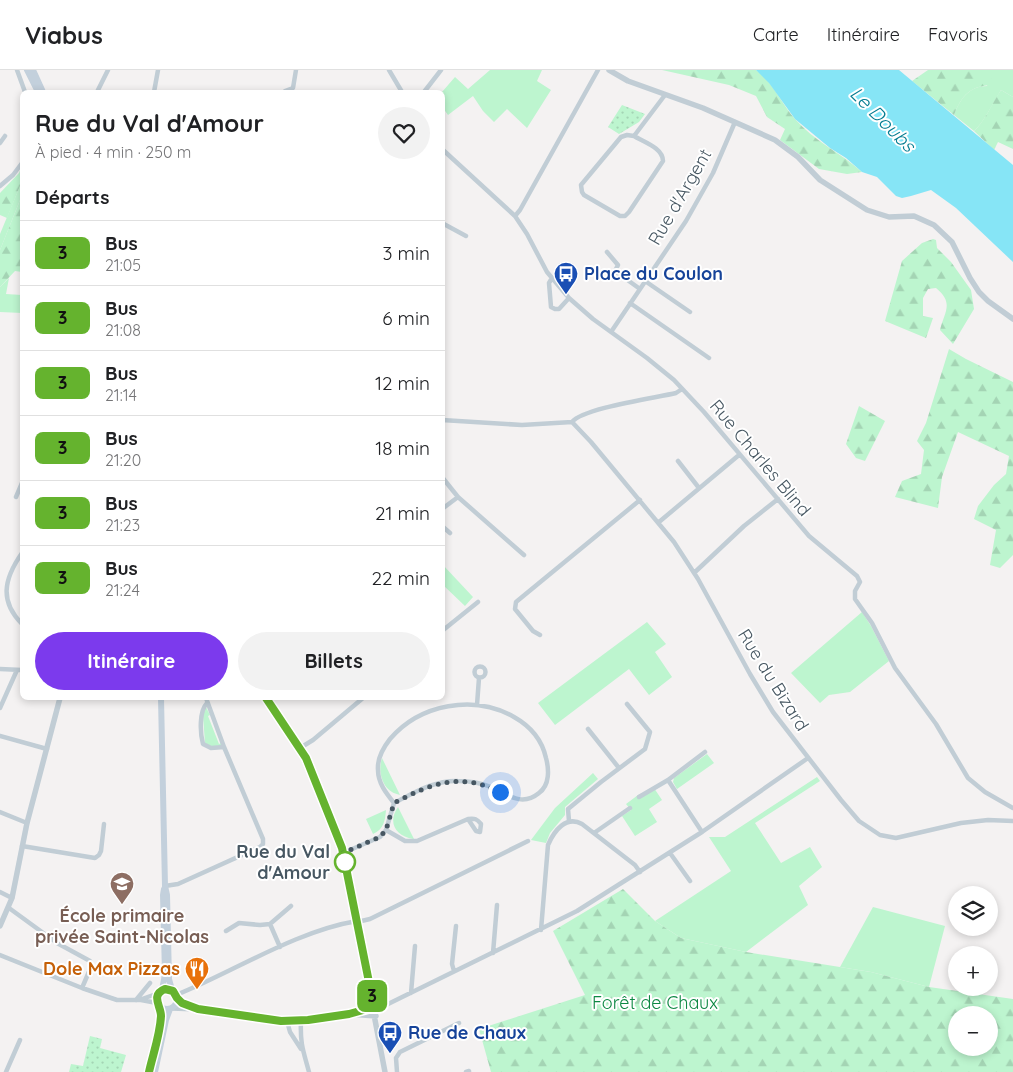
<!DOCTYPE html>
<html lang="fr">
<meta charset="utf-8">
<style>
body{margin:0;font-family:Quicksand,sans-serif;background:#f2f2f2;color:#202124;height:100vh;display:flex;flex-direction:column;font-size:19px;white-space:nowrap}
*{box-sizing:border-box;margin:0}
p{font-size:16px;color:#757577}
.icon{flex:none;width:28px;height:28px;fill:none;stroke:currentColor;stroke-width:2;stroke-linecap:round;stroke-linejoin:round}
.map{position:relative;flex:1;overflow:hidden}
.sheet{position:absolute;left:20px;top:20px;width:425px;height:610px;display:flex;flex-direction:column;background:#fff;border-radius:8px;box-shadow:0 2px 8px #0003}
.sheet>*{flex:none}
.badge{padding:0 10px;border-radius:8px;font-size:18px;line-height:32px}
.controls{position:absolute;left:948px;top:816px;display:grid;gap:10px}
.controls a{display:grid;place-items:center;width:50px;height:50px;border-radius:50%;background:#fff;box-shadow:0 2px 8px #0003;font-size:25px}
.you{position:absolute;width:25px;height:25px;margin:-12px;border:4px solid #fff;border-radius:50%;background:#1a73e8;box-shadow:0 0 0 8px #1a73e833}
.map>.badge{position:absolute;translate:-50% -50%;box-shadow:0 0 0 2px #fff}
h2{padding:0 15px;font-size:19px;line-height:45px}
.round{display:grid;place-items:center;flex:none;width:52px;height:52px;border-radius:26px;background:#f2f2f2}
.headline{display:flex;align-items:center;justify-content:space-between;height:85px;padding:0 15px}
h1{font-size:24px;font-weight:700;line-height:38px}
.action{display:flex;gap:10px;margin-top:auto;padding:10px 15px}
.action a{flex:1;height:58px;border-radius:30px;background:#7c3aed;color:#fff;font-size:20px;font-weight:700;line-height:58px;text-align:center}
.action a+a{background:#f2f2f2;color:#202124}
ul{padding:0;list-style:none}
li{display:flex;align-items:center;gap:15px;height:65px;padding:0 15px;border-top:1px solid #e0e0e0}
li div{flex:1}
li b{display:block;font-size:19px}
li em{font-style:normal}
li .badge{min-width:55px;font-weight:700;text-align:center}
header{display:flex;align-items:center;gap:30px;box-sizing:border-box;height:70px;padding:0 25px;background:#fff;border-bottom:1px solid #e0e0e0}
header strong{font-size:24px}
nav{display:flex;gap:28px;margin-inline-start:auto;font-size:18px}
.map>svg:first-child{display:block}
.green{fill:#bdf5cf}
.forest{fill:url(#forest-firs);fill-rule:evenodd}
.park{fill:url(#park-dots)}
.water{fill:#86e5f6}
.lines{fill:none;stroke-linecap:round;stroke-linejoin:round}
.minor{stroke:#c1cdd5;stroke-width:4.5}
.tertiary{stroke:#c1cdd5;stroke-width:5.5}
.secondary{stroke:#c3d0dc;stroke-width:6}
.line-casing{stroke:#fff;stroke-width:11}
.line{stroke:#65b32e;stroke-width:8}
.walk{stroke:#475762;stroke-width:5;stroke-dasharray:0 9}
.stop-dot{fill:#fff;stroke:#65b32e;stroke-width:2.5}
.labels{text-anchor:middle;stroke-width:4;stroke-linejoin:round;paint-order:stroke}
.street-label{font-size:18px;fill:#475762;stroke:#fff}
.transit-label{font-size:18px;font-weight:bold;fill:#164399;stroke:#fff;text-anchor:start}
.stop-label{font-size:18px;font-weight:bold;fill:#475762;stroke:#fff;text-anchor:end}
.education-label{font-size:18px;font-weight:bold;fill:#785e54;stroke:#fff}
.food-label{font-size:18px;font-weight:bold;fill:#c56008;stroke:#fff;text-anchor:end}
.park-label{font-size:18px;fill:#0d8843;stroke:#fff}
.water-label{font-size:19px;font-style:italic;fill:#047c91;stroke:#fff}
</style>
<header>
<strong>Viabus</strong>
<nav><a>Carte</a><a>Itinéraire</a><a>Favoris</a></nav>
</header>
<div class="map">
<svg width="1013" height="1002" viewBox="0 0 1013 1002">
<defs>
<pattern id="forest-firs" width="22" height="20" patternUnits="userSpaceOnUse" patternTransform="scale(1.25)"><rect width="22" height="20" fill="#bdf5cf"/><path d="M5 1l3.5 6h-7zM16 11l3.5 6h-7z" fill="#a4d4b4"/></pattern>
<pattern id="park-dots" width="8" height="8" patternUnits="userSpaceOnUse" patternTransform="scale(1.25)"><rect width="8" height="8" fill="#bdf5cf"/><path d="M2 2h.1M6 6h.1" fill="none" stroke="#a4d4b4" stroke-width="1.8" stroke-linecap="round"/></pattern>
</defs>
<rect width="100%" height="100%" fill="#f4f2f2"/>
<path class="green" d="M 490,0 L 542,0 L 537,11 L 551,20 L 527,58 L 507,39 L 494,52 L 483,41 L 473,26 L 448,45 L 443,38 L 442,22 L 455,7 L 468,19 Z
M 992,0 L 1013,0 L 1013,27 L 1001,20 C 993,33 984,52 974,61 L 954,45 C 960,29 969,16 987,16 Z
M 22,111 L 22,125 L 0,180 L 0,164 Z
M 9,208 L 6,224 L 22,225 L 22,243 L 0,242 L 0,217 Z
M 443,495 L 473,527 L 465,536 L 443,515 Z
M 862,542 L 871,556 L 889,591 L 850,622 L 829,625 L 820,633 L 791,603 Z
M 647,552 L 666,574 L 655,582 L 672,607 L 649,625 L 629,599 L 555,655 L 538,633 Z
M 206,637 L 210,645 L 208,646 L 219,674 L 221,673 L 221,676 L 212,677 L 205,673 L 203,646 L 205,638 Z
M 707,684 L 714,693 L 677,719 L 673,712 L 674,708 Z
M 382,688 L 400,725 C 383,722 377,703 382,688 Z
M 593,703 L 598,709 L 565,737 L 565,745 L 550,763 L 546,773 L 531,770 L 555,738 Z
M 817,707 L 820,711 L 755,753 L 781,793 L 810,777 L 822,797 L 799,816 L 808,835 L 746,882 L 681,868 L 655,851 L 731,801 L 709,767 L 725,767 Z
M 654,718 L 662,730 L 649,739 L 657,752 L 635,766 L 622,746 L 631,740 L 626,734 L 638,725 Z
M 398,737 L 414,769 L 413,769 C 396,766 387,753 398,737 Z
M 386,740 C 385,751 384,759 373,764 L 366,749 Z
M 873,837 L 945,856 L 929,917 L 871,902 L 840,897 Z"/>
<path class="forest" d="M 662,0 L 756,0 C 773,12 781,33 795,49 C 814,71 841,83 862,102 L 847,104 L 819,99 L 780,70 L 785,59 L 767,47 L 756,26 L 729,15 Z
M 928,0 L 992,0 L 992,15 C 970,16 962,25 954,45 L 912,11 Z
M 1001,20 L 1013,27 L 1013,79 L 998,72 L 994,80 L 974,61 C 984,52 993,32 1001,20 Z
M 22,96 L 22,111 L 7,148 L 0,145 L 0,123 L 19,103 Z
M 22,125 L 22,202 L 15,201 L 0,217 L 0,180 Z
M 933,169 L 936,170 L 937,178 L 951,192 L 971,220 L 974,239 L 953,274 L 940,260 C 945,241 954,233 936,218 L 928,219 L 923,228 L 923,246 L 933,248 L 926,268 L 885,251 L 902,191 L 922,173 Z
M 949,279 L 966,289 L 1013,312 L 1013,485 L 1000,498 L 990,495 L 996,460 L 974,449 L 978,436 L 994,415 L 1006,404 L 1009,386 L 958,362 L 942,407 L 938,438 L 895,427 L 902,411 L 921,404 L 924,380 L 917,371 L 926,353 Z
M 859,336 L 885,351 L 865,391 L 856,388 L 846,374 Z
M 623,819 L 655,851 L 681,868 L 746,882 L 871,902 L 929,917 L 1013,929 L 1013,1002 L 491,1002 L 479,959 L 585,925 L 553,861 ZM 956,945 L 989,945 L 989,978 L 956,978 Z"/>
<path class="park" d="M 622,35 L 645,44 L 639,52 L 619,64 L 608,57 Z
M 90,966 L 102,969 L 100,978 L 126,985 L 121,1002 L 69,1002 L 71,994 L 83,996 Z"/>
<path class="water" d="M 756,0 L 899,0 L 1013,95 L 1013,192 L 956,138 L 931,120 L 911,126 L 902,128 L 896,126 L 877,107 L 862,102 L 846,88 L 830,78 L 795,49 L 769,13 Z"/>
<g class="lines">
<path class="minor" d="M 17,0 L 25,22
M 389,0 L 402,22
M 285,21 L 293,18 L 296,0
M 97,22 L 108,0
M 154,22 L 158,0
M 424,22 L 441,0
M 634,66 C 644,72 663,78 663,91 L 629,142 L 625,146 L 620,146 L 584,125 L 582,122 L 581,115 L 621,67 L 627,65 L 634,66 L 665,25
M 0,73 L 5,66
M 442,79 L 515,146 L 527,164 L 547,202 L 569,228 L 593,249 L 647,288 L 674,310 L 704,342 L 809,466 L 857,506 L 860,512 L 855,521 L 855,529 L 872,553 L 895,598 L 936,654 L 968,708 L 985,722 L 1013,738
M 0,116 L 13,105 L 22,93
M 515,146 L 520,140 L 598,0
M 442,153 L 466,166
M 607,182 L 618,195 L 615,201 L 640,219
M 552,208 L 549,213 L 551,237 L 555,239 L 559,239 L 569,228
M 645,211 L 690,242
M 630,233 L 709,288
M 611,262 L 686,151 L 713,103 L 735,52
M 442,350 L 522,355 L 572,352 C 583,338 655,328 676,323 L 682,319
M 572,352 L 591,372 L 674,472 L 698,509 L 750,604 L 773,642 L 841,730 L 859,751 L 880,765 L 896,768 L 961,753 L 988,750 L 1013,751
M 678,391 L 699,418
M 442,407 L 458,427 L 524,485
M 16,427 L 22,413
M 442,439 L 458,427
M 659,452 L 739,385
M 442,456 L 450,463
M 22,483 C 3,510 0,532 22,554
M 694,503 L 744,456 L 778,429
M 442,561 L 478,532
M 540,565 L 533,561 L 515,539 L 516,532 L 640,430
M474.5 602a5.5 5.5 0 1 1 11 0a5.5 5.5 0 1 1-11 0Z
M 0,599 L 22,600
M 207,633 C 199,641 200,663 203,674 L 211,678 L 224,677
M 477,635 L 479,608
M 0,638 L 17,600
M 588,659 L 619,698
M 0,666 L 47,679
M 300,678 L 313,670 L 363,628
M 639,727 L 668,710
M 0,742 L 27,753
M 569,751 L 568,739 L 601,712 L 645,679 L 650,662 L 627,634
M 386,760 L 405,771 L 417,771 L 468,749 C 475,748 477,749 481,754 L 480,762 L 476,761 L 468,749
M 702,762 L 668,710 L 705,682
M 594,763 L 630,738
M 22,776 L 95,788 L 99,785 L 101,781 L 104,754
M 343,783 L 380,767 L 386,760 L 394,733 C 386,723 378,713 378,700 C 377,688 383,678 390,669 C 420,634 474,624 514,647 C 530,656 542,670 546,688 C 549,699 550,715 539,723 C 522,737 508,725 491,717 C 481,713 469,711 458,711 C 434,710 414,723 394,733
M 670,783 L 690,811
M 165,816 L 178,814 L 260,777 L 263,774 L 263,769 L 224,677 L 206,628
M 0,822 L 12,828
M 9,838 L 57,873 L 90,891 L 91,897 L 82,918
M 357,852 L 370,849 L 528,771
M 541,860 L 548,775 C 554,761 566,745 582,754 L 635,795 L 640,802
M 226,861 L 239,853 L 260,855 L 270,854
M 280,877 L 270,854 L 291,836
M 493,883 L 497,835
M 0,885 L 82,918 L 117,930 L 141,930 L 157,933
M 454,901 L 452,894 L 456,856
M 411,923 L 415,876
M 176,925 C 233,902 296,861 357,851
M 142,929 L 159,923
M 136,930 L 150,913
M 374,937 L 386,935 L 577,841 L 702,762 L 808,688
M 287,951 L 290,962 L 301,979
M 301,951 C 300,974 303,980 309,1002
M 6,1002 L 20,970
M 397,1002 L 396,988 L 400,982 L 459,953
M 466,1002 L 469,1001"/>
<path class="tertiary" d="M 609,0 L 628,11 L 703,38 L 775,70 L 798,87 L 820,110 L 867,140 L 889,147 L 914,146 L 934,155 L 952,172 L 970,208 L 979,222 L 988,231 L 1013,249
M 266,628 L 306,688 L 342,778 L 385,1002
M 0,856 L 12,828 L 27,753 L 60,628
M 177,928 L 191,937
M 172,938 L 198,939 L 287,951 L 349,944 L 376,946
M 353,942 L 374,937"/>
<path class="secondary" d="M 27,0 L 38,22
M 33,0 L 43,22
M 161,628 L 165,816 L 167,825 L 169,909 L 172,920
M157 929a10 10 0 1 1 20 0a10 10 0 1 1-20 0Z
M 162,920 L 165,904 L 163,825 L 164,819
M 149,1002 L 160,954 L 161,937
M 155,1002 L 166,950 L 170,939"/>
</g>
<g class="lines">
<defs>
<path id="line" d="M 149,1002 C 153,984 160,965 161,946 C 161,936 150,925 165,919 L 173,921 L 177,928 L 182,933 L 198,939 L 281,951 L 308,950 L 349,944 L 374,937 L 342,778 L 306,688 L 266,628"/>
</defs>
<use href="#line" class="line-casing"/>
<use href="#line" class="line"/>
<path class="walk" d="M 345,792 L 343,783 L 380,767 L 386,760 L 394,733 C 433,713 459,702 500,722"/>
</g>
<defs>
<symbol id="bus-pin" viewBox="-11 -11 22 30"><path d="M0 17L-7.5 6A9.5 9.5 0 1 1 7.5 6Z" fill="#1a4fb4" stroke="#fff"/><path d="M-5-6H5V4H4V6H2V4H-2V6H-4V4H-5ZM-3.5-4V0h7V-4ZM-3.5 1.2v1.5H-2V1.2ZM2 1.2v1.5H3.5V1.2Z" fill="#fff"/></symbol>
<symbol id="school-pin" viewBox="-11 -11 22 30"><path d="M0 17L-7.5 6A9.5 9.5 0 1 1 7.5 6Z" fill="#8d6e63" stroke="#fff"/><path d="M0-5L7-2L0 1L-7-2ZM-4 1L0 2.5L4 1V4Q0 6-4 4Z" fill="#fff"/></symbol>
<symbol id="restaurant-pin" viewBox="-11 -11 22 30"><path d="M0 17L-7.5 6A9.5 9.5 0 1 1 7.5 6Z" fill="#e8710a" stroke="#fff"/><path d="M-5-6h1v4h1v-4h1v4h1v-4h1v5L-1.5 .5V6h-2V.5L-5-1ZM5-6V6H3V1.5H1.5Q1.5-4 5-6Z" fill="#fff"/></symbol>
</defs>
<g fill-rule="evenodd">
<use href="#bus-pin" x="552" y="190" width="28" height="38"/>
<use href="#school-pin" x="108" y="800" width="28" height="38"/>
<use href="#restaurant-pin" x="183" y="885" width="28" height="38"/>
<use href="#bus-pin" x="376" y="949" width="28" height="38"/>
</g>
<circle class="stop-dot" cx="345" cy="792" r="10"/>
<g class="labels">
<g class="street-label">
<text transform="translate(680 127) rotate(-60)" y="6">Rue d'Argent</text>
<text transform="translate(760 388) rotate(50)" y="6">Rue Charles Blind</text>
<text transform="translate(773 610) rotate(58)" y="6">Rue du Bizard</text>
</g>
<g class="transit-label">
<text x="584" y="210">Place du Coulon</text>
<text x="408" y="969">Rue de Chaux</text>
</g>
<g class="stop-label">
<text x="330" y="788">Rue du Val<tspan x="330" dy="21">d'Amour</tspan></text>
</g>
<g class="education-label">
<text x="122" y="852">École primaire<tspan x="122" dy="21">privée Saint-Nicolas</tspan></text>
</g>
<g class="food-label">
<text x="180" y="905">Dole Max Pizzas</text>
</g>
<g class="park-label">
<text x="655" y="939">Forêt de Chaux</text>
</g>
<g class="water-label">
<text transform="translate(883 49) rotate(45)" y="7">Le Doubs</text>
</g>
</g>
</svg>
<div class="controls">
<a><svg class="icon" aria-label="layers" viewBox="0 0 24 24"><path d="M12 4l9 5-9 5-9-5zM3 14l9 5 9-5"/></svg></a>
<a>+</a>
<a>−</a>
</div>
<div class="you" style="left:500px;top:722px"></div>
<b class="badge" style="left:372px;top:926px;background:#65b32e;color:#111">3</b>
<section class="sheet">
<div class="headline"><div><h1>Rue du Val d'Amour</h1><p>À pied · 4 min · 250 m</p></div><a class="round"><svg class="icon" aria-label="heart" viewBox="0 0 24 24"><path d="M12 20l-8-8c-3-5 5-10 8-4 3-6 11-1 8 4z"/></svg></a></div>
<h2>Départs</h2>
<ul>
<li><span class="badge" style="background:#65b32e;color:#111">3</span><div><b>Bus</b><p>21:05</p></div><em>3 min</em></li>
<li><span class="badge" style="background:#65b32e;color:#111">3</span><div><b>Bus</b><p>21:08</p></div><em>6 min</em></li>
<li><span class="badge" style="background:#65b32e;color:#111">3</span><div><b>Bus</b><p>21:14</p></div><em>12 min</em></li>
<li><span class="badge" style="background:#65b32e;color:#111">3</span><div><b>Bus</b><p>21:20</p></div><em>18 min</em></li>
<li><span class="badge" style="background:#65b32e;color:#111">3</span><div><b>Bus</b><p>21:23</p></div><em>21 min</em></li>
<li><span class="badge" style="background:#65b32e;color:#111">3</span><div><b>Bus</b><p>21:24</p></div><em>22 min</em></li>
</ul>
<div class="action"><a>Itinéraire</a><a>Billets</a></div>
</section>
</div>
